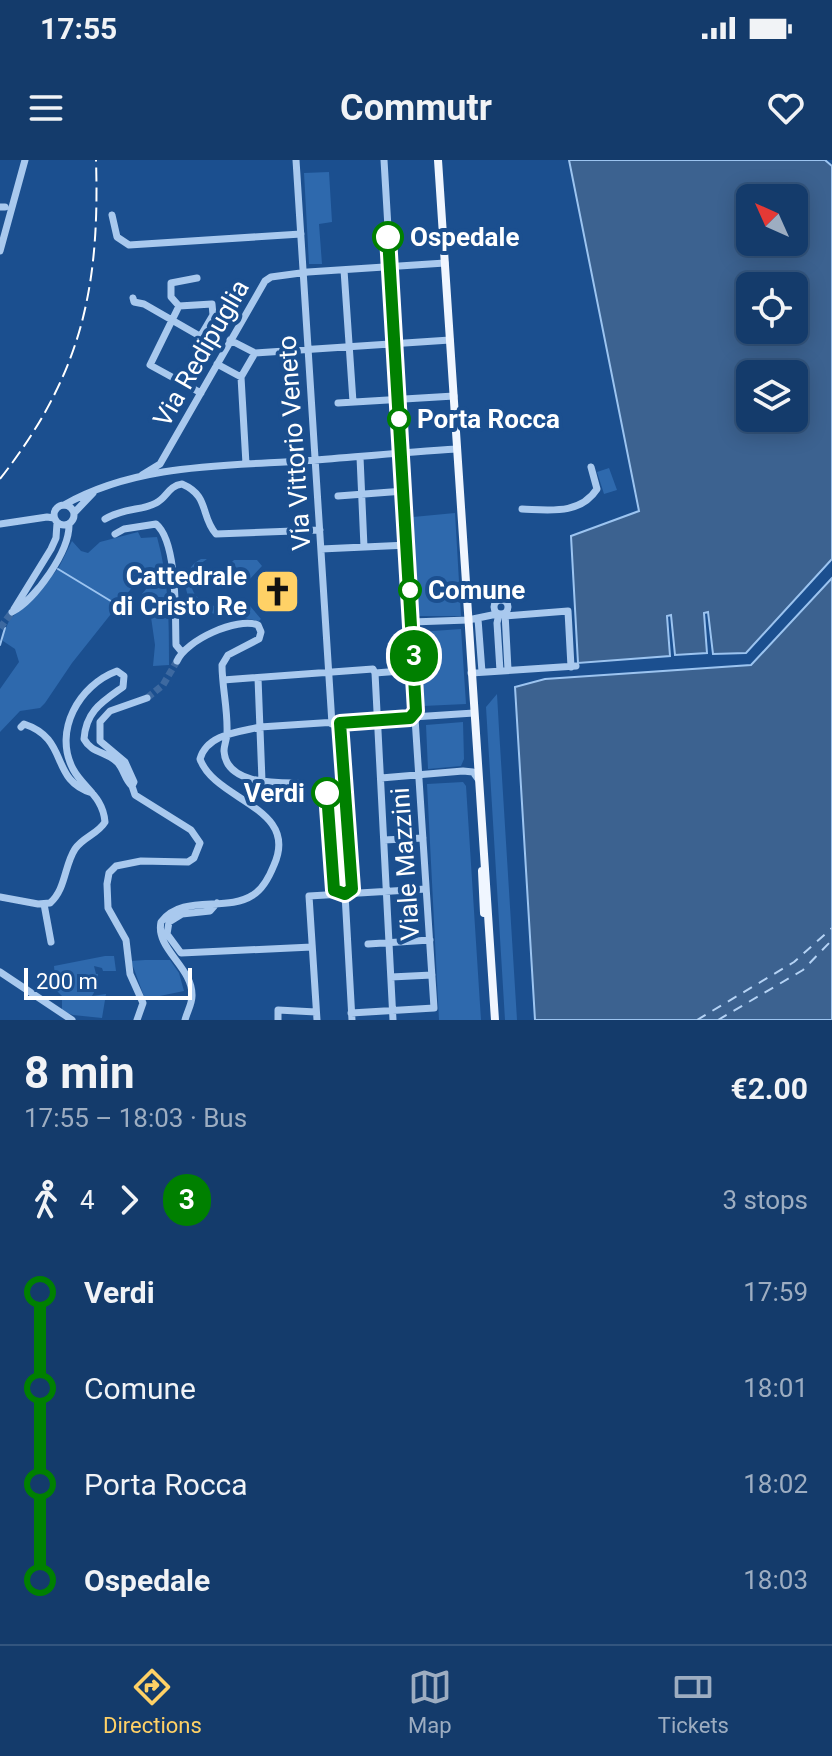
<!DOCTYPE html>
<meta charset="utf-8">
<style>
body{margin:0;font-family:Roboto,sans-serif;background:#214673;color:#f1f3f6;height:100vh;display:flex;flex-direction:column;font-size:30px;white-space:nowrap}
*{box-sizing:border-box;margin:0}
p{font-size:26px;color:#9dadc1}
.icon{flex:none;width:44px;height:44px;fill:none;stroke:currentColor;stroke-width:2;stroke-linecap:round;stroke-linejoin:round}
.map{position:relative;height:860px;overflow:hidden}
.panel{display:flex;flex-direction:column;background:#143b6b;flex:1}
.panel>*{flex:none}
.badge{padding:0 16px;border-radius:26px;font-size:28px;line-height:52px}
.needle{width:52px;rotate:315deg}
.controls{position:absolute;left:736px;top:24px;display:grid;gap:16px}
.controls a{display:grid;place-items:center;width:72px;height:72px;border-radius:12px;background:#143b6b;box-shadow:0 4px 20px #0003,0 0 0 2px #33557e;font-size:40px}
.scale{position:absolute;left:24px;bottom:20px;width:168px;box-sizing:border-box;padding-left:8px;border:4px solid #fff;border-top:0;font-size:22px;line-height:28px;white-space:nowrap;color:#fff;-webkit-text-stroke:6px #1b4f8f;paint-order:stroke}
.map>.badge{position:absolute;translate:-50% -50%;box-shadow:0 0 0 4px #fff}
.legs{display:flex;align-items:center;gap:12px;height:88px;padding:0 24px;font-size:26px}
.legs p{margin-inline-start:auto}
.summary{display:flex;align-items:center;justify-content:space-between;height:136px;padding:0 24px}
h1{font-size:44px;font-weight:700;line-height:60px}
ul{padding:0 24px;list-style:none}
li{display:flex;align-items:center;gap:28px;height:96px;font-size:30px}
li i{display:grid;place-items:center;width:12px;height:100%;margin:0 10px;background:currentColor}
li i::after{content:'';width:20px;height:20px;margin:-10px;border:6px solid;border-radius:50%;background:#143b6b}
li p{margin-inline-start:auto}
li:first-child i{background:linear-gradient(#0000 50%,currentColor 0)}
li:last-child i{background:linear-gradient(currentColor 50%,#0000 0)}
.status{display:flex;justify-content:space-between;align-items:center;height:56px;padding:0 40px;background:#143b6b;direction:ltr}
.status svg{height:22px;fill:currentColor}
header{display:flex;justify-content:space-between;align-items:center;height:104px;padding:0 24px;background:#143b6b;font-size:36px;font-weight:700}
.tabs{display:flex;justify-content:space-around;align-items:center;height:112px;border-top:2px solid #33557e;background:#143b6b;font-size:22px;color:#9dadc1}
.tabs a{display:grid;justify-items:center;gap:4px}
.tabs .on{color:#ffd166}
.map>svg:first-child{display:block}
.green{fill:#2e69ad}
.water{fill:#3c6290;stroke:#9cc4f0;stroke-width:2;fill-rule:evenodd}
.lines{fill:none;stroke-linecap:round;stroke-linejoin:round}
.stream{stroke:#9cc4f0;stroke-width:2}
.ferry{stroke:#b5d3f5;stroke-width:2;stroke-dasharray:10 8;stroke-linecap:butt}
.minor-tunnel{stroke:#3d69a0;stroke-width:7;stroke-dasharray:7 3.5;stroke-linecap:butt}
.minor{stroke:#a9c9ee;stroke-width:7}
.major{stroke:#f0f6ff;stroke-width:8}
.rail{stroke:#fff;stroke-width:2;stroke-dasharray:14 6;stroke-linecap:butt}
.line-1-casing{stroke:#fff;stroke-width:18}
.line-1{stroke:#008000;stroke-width:12}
.stop-1-dot{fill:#fff;stroke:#008000;stroke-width:4}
.labels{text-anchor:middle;stroke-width:8;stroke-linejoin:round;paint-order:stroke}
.stop-label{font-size:26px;font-weight:bold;fill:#fff;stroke:#1b4f8f;text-anchor:start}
.street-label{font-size:26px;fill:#fff;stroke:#1b4f8f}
.poi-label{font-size:26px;font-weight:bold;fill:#fff;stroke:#1b4f8f;text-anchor:end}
</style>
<div class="status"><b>17:55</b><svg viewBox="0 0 49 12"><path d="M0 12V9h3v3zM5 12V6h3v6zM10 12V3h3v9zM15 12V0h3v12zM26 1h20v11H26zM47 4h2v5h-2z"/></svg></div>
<header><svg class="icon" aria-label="menu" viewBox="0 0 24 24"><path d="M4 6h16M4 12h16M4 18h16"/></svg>Commutr<svg class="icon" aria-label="heart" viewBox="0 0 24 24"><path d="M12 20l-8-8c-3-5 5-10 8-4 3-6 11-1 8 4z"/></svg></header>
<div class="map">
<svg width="832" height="860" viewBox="0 0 832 860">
<rect width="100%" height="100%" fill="#1b4f8f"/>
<path class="green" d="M 329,12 L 332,62 L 319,64 L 322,104 L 309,104 L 304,13 Z
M 609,308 L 617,330 L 604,334 L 597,312 Z
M 455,353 L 461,456 L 419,456 L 413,357 Z
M 138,372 L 141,378 L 157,377 C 169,419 169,461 169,505 L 153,506 L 155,485 L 149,443 L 152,434 L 147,439 L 142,434 L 147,428 L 142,424 L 134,425 L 72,503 L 45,543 L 40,548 L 20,551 L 0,572 L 0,529 L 19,502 L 15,489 L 3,481 L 3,474 L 10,459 L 39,433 L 59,407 L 72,381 L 81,391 L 88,393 L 100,382 Z
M 201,399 L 207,399 C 178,418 192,447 224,447 L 225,455 C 216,454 206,453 199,448 C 180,436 182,408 201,399 Z
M 234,400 L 257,400 L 262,406 L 248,421 L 242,421 L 241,414 L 232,402 Z
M 237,438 L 244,439 L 261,459 L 259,461 L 230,455 L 230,444 Z
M 461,469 L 466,544 L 423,546 L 419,472 Z
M 497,534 L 499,569 L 517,860 L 505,860 L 486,547 Z
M 463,562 L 464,599 L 461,606 L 428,609 L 426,565 Z
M 463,622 L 466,626 L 481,860 L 439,860 L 427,624 Z
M 105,796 L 114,796 L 116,811 L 103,811 L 102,808 L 94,806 L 96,814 L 98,814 L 97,827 L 92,836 L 106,834 L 102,858 L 73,855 L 62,851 L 62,836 L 56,830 L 54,806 Z
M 145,800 L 170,800 L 179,813 L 184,831 L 145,839 L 131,801 Z"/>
<path class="water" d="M 569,0 L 825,0 L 832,6 L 832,399 L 746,493 L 713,494 L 708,452 L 704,453 L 707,493 L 675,495 L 671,455 L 667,456 L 670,496 L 578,503 L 571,376 L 639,351 ZM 794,38 L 794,82 L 750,82 L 750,38 ZM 794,126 L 794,170 L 750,170 L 750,126 ZM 794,214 L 794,258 L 750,258 L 750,214 Z
M 832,418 L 832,860 L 535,860 L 515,527 L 545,519 L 751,505 Z"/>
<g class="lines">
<path class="stream" d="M 58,409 L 119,446
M 0,485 L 5,468"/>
<path class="ferry" d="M 697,860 L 794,802 L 832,768
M 718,860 L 803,810 L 832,780"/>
<path class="minor-tunnel" d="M 0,468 L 12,452
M 147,538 L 163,525 L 177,501"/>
<path class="minor" d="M 296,0 L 332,564
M 384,0 L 416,541 L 416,551 L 410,558
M 0,47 L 5,47
M 112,55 L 117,77 L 129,85 L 301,74
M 0,91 L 25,0
M 344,110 L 353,242
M 133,138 L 134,142 L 144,144 L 224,190
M 179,146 L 171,137 L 171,123 L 197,118
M 200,177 L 213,155 L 212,144 L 179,146 L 150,205 L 201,233
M 255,193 L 450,180
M 217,204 L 241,217 L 255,193 L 230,180
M 241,217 L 246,304
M 338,243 L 454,236
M 360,297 L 364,387
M 142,315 L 160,304 L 265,121 L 271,117 L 308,112 L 445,103
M 338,336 L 404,331
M54 355a10 10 0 1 1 20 0a10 10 0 1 1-20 0Z
M 64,345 C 136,304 222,306 304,301 C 355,297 406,292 457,289
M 522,349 C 550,350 580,355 597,329 L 591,307
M 74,353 L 93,333
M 105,359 C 125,347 142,351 156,343 C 167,338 168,326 182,324 C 210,336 200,356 216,374 L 320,370
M 0,364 L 47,357 L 54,358
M 115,374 L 124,369 L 156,364 C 178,382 175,457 176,485 L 181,491
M 321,389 L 408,385
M494 447a7 7 0 1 1 14 0a7 7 0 1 1-14 0Z
M 14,449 L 51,389 L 56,378 L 57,363
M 12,452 C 35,440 70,391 69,364
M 505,453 L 508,510
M 499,454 L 497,463 L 500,511
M 506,456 L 568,451 L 571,507
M 478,459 L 482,512
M 412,462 L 468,460 L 497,454
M 177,501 C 186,480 237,457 258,465 L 261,472 L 259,479 L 228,495 L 222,505 C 222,527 228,550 227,573 C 227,579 224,585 224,591 C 226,624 274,623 297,623
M 375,513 L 393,860
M 471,513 L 576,506
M 258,518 L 262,621
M 223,520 L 373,509 L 375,513 L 414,510
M 21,567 L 24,564 C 70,579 49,620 92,633
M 381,618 L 463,611 L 473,612 L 478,619
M 132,626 L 135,635 L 191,670 L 200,683 L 194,698 L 188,702 L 141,701 L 116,706 L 109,713 L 107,724 L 108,748 L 126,780 L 130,814 L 143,843 L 137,860
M 384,680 L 423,678
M 345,734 L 352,860
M 0,737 L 38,744 L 50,743 C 66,729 64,706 75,689 C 83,677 98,674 105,662 C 103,636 83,628 73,609 C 53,571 79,525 117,511 L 124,516 L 123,527 C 102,542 86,551 84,579 C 92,594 107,591 118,603 C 124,610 125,620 132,626 L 134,622 L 125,602 L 100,581 L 100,562 L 110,551 L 147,538
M 217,743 L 210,751 L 182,754 L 169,762 L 167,774 L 181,793 L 312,787
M 44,744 L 51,782
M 368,784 L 430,780
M 0,812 L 72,860
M 391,817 L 432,815
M 351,853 L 434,848 L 415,558
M 185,860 C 187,852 192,844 192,836 C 193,807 155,789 161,762 C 183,733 226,753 253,735 C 263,729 270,715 274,705 C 300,647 215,641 200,599 C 207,574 239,572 260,567 L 474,553
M 278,860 L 278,850 L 316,852
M 317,860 L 309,736 L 426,729"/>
<path class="major" d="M 438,0 L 495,860
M 482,711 L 484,753"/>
<path class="rail" d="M 0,319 C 81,215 100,130 96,0"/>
</g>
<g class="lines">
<defs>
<path id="line-1" d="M 327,633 L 334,730 L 345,734 L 352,729 L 340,563 L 410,558 L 416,551 L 388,77"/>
</defs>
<use href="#line-1" class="line-1-casing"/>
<use href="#line-1" class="line-1"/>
</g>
<defs>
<symbol id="church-square" viewBox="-11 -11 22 22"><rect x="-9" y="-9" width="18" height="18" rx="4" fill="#ffd166" stroke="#1b4f8f"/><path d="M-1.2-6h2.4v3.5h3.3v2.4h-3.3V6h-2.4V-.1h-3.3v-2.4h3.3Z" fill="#111"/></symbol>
</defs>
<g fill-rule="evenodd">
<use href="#church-square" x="252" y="406" width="51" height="51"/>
</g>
<g class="stop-1-dot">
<circle cx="388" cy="77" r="14"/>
<circle cx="399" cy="259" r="10"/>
<circle cx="410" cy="430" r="10"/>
<circle cx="327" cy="633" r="14"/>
</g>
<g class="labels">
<g class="stop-label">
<text x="410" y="86">Ospedale</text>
<text x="417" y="268">Porta Rocca</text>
<text x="428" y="439">Comune</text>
<text x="305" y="642" text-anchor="end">Verdi</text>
</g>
<g class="street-label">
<text transform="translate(201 193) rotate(-60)" y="9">Via Redipuglia</text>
<text transform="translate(294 283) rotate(-94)" y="9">Via Vittorio Veneto</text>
<text transform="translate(405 704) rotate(-94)" y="9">Viale Mazzini</text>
</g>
<g class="poi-label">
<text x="247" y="425">Cattedrale<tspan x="247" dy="30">di Cristo Re</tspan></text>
</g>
</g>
</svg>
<div class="controls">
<a><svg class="needle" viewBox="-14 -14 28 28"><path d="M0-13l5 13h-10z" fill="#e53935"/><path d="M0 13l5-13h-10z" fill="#9dadc1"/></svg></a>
<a><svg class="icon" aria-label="locate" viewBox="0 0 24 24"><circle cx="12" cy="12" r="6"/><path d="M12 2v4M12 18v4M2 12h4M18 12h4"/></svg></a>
<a><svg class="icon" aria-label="layers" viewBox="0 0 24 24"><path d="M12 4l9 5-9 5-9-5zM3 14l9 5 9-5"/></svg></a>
</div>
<div class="scale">200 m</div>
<b class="badge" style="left:414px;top:496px;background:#008000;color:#fff">3</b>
</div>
<section class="panel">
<div class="summary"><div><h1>8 min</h1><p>17:55 – 18:03 · Bus</p></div><b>€2.00</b></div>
<div class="legs"><svg class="icon" aria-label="walk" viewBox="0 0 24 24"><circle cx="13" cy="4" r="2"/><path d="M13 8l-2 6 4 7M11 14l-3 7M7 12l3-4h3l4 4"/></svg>4<svg class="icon" aria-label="forward" viewBox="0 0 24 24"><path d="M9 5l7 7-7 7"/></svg><b class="badge" style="background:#008000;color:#fff">3</b><p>3 stops</p></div>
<ul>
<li><i style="color:#008000"></i><b>Verdi</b><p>17:59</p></li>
<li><i style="color:#008000"></i><span>Comune</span><p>18:01</p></li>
<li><i style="color:#008000"></i><span>Porta Rocca</span><p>18:02</p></li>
<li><i style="color:#008000"></i><b>Ospedale</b><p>18:03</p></li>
</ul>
</section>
<nav class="tabs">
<a class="on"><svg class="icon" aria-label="directions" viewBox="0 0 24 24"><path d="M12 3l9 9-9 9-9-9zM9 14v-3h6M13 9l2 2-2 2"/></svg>Directions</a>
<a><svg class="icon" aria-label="map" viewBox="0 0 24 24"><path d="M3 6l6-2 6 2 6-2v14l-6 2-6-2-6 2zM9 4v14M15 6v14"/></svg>Map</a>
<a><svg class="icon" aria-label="tickets" viewBox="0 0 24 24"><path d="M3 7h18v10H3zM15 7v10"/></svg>Tickets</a>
</nav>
